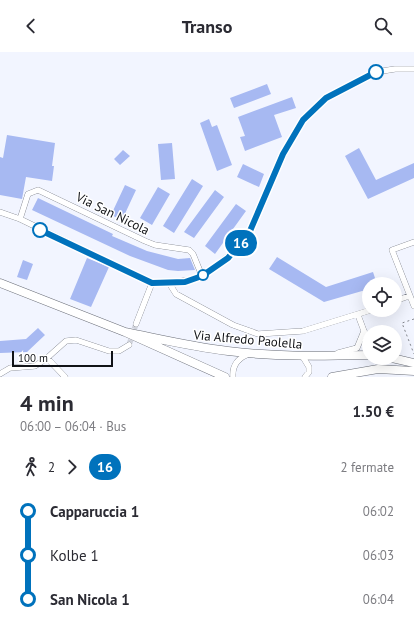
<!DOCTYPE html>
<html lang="it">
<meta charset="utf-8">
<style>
body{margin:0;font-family:"PT Sans",sans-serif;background:#f2f2f3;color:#2b2b33;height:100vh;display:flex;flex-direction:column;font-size:15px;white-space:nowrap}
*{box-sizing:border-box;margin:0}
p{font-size:13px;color:#7c7c81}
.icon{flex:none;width:22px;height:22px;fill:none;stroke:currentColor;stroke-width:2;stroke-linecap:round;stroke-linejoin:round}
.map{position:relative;height:325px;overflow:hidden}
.drawer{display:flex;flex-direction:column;background:#fff;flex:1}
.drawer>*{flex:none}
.badge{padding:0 8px;border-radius:13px;font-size:14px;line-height:26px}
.buttons{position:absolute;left:362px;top:225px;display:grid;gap:8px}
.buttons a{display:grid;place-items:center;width:40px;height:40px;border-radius:50%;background:#fff;box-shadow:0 4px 16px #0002;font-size:20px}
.scale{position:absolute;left:12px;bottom:10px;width:101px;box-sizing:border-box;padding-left:4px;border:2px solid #111317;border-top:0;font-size:11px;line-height:14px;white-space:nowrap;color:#111317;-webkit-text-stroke:3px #fff;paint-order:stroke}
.map>.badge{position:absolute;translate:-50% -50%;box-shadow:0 0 0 2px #fff}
.legs{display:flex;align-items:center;gap:6px;height:44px;padding:0 20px;font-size:13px}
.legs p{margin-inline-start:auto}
.summary{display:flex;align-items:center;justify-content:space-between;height:68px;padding:0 20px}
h1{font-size:22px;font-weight:700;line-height:30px}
ul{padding:0 20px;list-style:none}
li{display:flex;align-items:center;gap:14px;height:44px;font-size:15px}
li i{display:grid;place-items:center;width:6px;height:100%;margin:0 5px;background:currentColor}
li i::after{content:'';width:10px;height:10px;margin:-5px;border:3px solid;border-radius:50%;background:#fff}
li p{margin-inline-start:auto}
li:first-child i{background:linear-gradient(#0000 50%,currentColor 0)}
li:last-child i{background:linear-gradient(currentColor 50%,#0000 0)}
header{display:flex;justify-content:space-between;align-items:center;height:52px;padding:0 20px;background:#fff;font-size:18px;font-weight:700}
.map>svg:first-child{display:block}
.building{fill:#a7b9f2}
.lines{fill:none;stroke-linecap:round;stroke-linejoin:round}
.minor-tunnel{stroke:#d0d3dc;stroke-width:5.5;stroke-dasharray:5.5 3;stroke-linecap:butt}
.minor-casing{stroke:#6a6e78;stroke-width:6}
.secondary-casing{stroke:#6a6e78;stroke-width:9}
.path{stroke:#84878e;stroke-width:1;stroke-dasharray:2 3;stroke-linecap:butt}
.minor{stroke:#fff;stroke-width:5.5}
.secondary{stroke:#fff;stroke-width:8}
.line-1-casing{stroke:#fff;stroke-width:9}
.line-1{stroke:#0072bc;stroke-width:6}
.stop-1-dot{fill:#fff;stroke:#0072bc;stroke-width:2}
.labels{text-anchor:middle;stroke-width:3;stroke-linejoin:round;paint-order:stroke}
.street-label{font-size:13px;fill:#111317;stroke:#fff}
</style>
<header><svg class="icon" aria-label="back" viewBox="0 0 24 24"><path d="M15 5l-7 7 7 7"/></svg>Transo<svg class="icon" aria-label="search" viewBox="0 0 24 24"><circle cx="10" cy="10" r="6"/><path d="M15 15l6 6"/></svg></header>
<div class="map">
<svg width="414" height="325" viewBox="0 0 414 325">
<rect width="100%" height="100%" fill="#f2f5ff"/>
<path class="building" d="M 267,32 L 271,42 L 234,56 L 230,46 Z
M 292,45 L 296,56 L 274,63 L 282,85 L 245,99 L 240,85 L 245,84 L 238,65 Z
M 209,67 L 212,75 L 217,73 L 232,113 L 217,119 L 200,71 Z
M 7,83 L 55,91 L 52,114 L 54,114 L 52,129 L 26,125 L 22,147 L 0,143 L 0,105 L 3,106 Z
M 172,91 L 175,127 L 161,128 L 158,92 Z
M 359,96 L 376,128 L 414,111 L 414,126 L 368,147 L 345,104 Z
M 123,98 L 130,104 L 120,113 L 114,107 Z
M 243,112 L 264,122 L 259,135 L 237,125 Z
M 192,127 L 203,134 L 174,181 L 163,174 Z
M 125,133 L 136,138 L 122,168 L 111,163 Z
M 158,135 L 170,142 L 152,173 L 140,166 Z
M 215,138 L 224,145 L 194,186 L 184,180 Z
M 38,146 L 113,182 L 112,184 L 147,199 L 178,207 L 190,206 L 195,218 L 178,219 L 168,218 L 130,204 L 32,158 Z
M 236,152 L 246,159 L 215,202 L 205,194 Z
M 277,205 L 326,235 L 373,220 L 377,232 L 369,232 L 369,237 L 324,250 L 269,217 Z
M 87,206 L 109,215 L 91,255 L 70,247 Z
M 23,208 L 33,212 L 27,228 L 17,225 Z
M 38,276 L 45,283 L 27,300 L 0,301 L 0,289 L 26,287 Z"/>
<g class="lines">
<path class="minor-tunnel" d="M 129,293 L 136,272"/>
<defs>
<path id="minor" d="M 0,160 L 20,167 L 152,231 L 169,231 L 194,227 L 209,219 L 236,198 L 250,179 L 275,121 L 291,88 L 303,68 L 326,46 L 376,20 L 395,17 L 414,17
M 20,167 L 28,142 L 38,138 L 145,189 L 155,193 L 189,198 L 193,202 L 202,224
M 414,190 L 392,198 L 414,254
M 169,231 L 176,242 L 233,273 L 258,282 L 303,279 L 371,258
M 395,249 L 409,244
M 358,263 L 364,279 L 369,287
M 136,272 L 152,231
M 338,301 L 357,296 L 364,279
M 303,305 L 309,315 L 309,320 L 305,325
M 47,306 L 66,289 L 76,288 L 109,299 L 119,299 L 129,293
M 0,322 L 10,316 L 35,314 L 47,306 L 65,325
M 233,325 C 232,313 238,306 249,302"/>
<path id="secondary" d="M 0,231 L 125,280 L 225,325
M 125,280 C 160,287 193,295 228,299 C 275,305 322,304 369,303
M 392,306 L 414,311
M 332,325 L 378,317 L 414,319"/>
</defs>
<use href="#minor" class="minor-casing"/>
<use href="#secondary" class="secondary-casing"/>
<path class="path" d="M 414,267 L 402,271 L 414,302"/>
<use href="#minor" class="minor"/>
<use href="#secondary" class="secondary"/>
</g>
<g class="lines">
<defs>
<path id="line-1" d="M 40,178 L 152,231 L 185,230 L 202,224 L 228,206 L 250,179 L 283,102 L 303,68 L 326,46 L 376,20"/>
</defs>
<use href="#line-1" class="line-1-casing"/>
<use href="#line-1" class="line-1"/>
</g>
<g class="stop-1-dot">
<circle cx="376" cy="20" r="7"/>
<circle cx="40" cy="178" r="7"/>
<circle cx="203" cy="223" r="5"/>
</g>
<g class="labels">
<g class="street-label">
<text transform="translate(113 161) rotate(26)" y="5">Via San Nicola</text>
<text transform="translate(248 287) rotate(5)" y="5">Via Alfredo Paolella</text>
</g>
</g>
</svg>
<div class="buttons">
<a><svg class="icon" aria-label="locate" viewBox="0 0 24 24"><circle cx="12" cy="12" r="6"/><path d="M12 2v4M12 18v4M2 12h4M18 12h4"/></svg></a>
<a><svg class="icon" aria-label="layers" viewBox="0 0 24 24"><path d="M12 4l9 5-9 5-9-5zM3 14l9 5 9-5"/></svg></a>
</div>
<div class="scale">100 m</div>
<b class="badge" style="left:241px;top:191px;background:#0072bc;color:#fff">16</b>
</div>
<section class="drawer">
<div class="summary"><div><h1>4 min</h1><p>06:00 – 06:04 · Bus</p></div><b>1.50 €</b></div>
<div class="legs"><svg class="icon" aria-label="walk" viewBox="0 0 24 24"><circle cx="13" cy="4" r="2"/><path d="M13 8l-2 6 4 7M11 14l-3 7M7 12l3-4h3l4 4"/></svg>2<svg class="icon" aria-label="forward" viewBox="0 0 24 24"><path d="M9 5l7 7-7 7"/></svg><b class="badge" style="background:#0072bc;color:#fff">16</b><p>2 fermate</p></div>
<ul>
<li><i style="color:#0072bc"></i><b>Capparuccia 1</b><p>06:02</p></li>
<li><i style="color:#0072bc"></i><span>Kolbe 1</span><p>06:03</p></li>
<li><i style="color:#0072bc"></i><b>San Nicola 1</b><p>06:04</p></li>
</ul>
</section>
